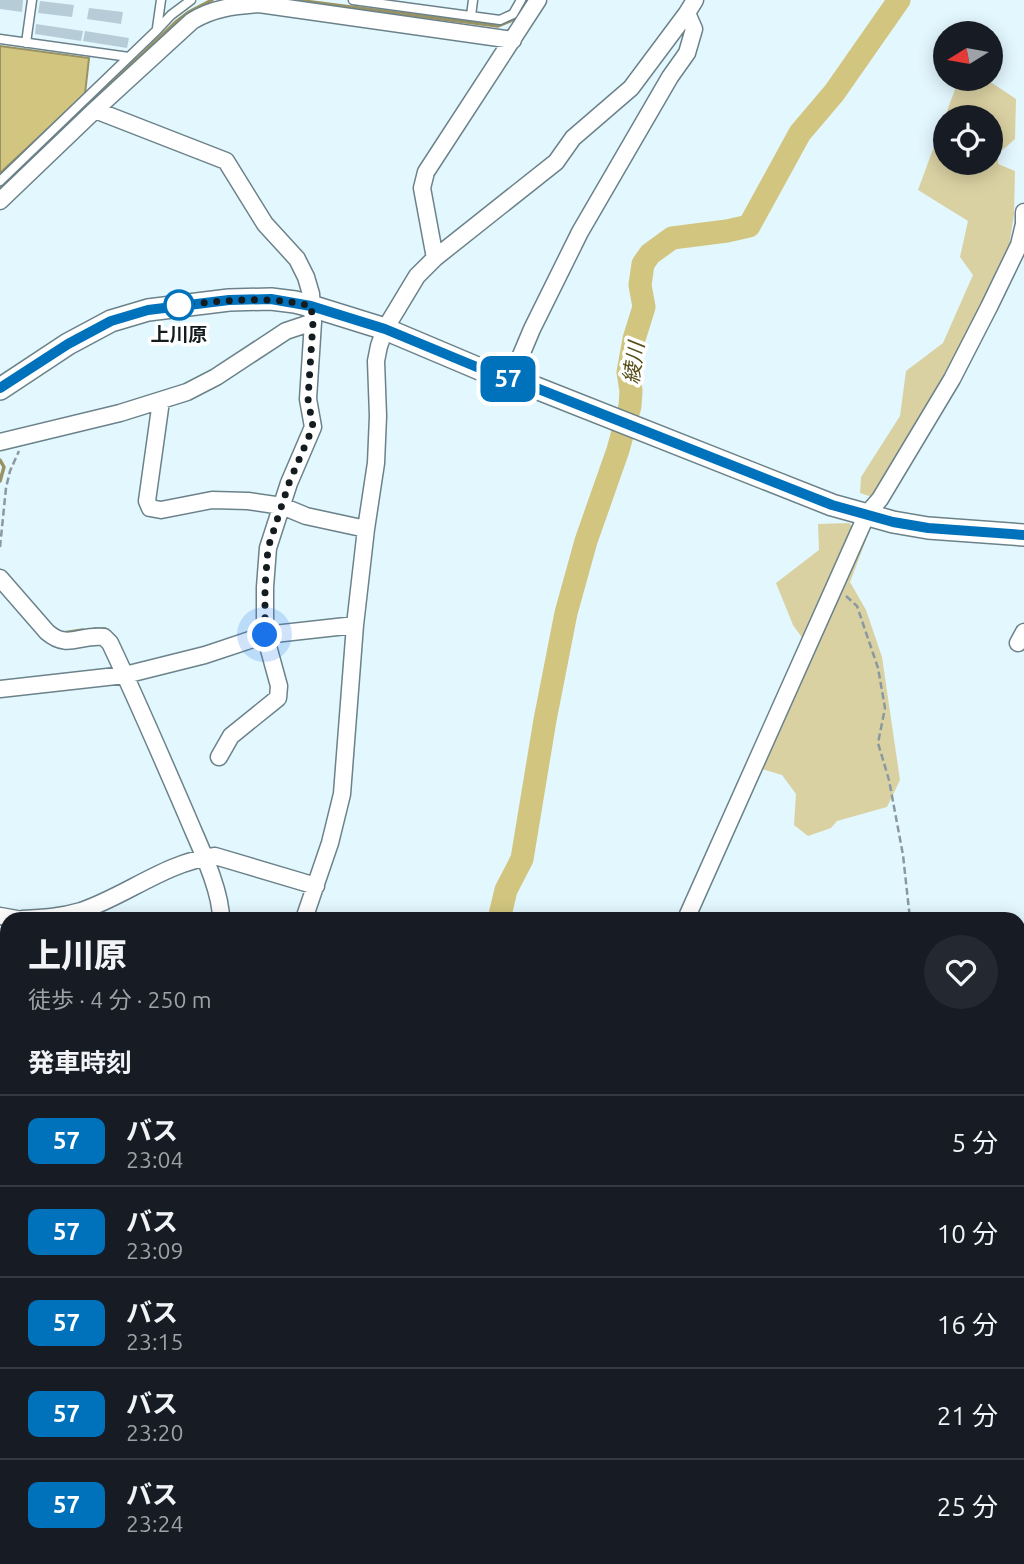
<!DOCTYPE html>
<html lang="ja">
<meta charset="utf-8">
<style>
body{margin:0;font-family:Ubuntu,"Noto Sans JP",sans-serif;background:#242831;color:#f1f3f6;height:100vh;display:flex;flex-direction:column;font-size:26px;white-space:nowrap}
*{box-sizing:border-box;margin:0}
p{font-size:23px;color:#9ea1a6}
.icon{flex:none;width:38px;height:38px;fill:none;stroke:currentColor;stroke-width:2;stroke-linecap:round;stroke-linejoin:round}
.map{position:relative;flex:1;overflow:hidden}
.details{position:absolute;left:0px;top:912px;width:1026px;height:653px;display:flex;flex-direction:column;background:#171b24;border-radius:21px 21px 0 0;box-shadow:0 4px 18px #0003}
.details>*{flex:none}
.badge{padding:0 14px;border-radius:10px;font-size:24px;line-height:46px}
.needle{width:46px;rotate:259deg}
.controls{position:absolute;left:933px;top:21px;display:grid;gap:14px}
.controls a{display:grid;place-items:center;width:70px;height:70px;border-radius:50%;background:#171b24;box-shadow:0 4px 18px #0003;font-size:35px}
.you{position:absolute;width:35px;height:35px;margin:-18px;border:5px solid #fff;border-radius:50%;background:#1a73e8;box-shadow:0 0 0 10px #1a73e833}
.map>.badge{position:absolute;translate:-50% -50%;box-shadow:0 0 0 4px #fff}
h2{padding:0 28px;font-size:26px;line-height:63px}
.round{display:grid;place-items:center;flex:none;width:74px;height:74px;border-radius:37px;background:#242831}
.overview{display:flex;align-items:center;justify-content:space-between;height:119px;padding:0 28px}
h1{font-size:33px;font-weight:800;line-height:52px}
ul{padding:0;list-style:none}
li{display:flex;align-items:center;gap:21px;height:91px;padding:0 28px;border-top:2px solid #363941}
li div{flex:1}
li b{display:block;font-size:26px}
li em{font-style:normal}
li .badge{min-width:77px;font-weight:700;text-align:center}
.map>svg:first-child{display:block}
.green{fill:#dad1a3;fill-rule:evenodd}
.water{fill:#d2c57f;stroke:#999262;stroke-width:2}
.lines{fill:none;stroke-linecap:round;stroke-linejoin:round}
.stream{stroke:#999262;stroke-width:3.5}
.river{stroke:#d2c57f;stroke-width:23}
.building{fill:#b6cdd7}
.service-casing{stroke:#6b828a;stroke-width:11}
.minor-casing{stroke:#6b828a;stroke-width:19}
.secondary-casing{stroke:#6b828a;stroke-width:24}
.trunk-casing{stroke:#6b828a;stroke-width:28}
.path{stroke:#8a999f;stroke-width:2.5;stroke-dasharray:7 3.5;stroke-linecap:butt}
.service{stroke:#fff;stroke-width:8}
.minor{stroke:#fff;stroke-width:16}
.secondary{stroke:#fff;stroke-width:21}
.trunk{stroke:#fff;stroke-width:24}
.line-casing{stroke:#fff;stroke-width:16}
.line{stroke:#0072bc;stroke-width:10}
.walk{stroke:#141c20;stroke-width:7;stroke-dasharray:0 12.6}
.stop-dot{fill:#fff;stroke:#0072bc;stroke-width:3.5}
.labels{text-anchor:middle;stroke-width:7;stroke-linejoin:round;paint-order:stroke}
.stop-label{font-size:19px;font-weight:bold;fill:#141c20;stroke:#fff}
.water-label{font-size:21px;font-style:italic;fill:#564d17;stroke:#fff}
</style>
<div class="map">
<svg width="1024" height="1564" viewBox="0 0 1024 1564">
<rect width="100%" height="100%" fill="#e3f7fe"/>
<path class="green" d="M 951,79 L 986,79 L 1016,99 L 1015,139 L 998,154 L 998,164 L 1015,171 L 1014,215 L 1009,246 L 963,340 L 875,498 L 860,493 L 861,477 L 900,416 L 906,371 L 943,343 L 973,275 L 960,257 L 968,221 L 918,190 L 957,84 ZM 945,117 L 990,117 L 990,163 L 945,163 Z
M 849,523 L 866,540 L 850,582 L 866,610 L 882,657 L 900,780 L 887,807 L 837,821 L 831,828 L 808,836 L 794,825 L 796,794 L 782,775 L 762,769 L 813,653 L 793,625 L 776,583 L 819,550 L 818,524 Z"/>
<path class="water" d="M 0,46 L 89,58 L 85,94 L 0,173 Z"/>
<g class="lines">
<path class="stream" d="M 296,0 L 498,26 L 517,18 L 528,0
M 0,189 L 176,22 L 189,12 L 212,0
M 0,460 L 4,467 L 0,481
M 94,629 L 105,629 L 109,634
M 63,633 L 83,630
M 226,905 L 230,919
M 1018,1441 L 1024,1438
M 537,1564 L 538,1558"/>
<path class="river" d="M 499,919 L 506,890 L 522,859 L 545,720 L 566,613 L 586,541 L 618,450 L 630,406 L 631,391 L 628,372 L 634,339 L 644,307 L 640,285 L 643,264 L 650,254 L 672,238 L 727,231 L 749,226 L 800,133 L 834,93 L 899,0
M 326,1564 L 327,1558"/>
</g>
<path class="building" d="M 0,0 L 23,0 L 22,12 L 0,9 Z
M 40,1 L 74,5 L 72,17 L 38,13 Z
M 89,8 L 123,12 L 121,24 L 87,19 Z
M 36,24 L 83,31 L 81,41 L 35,34 Z
M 85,31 L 129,38 L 127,48 L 83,41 Z"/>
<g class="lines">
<defs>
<path id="service" d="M 353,0 L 500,20 L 513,14 L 521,0
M 471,16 L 473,0
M 157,28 L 161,0
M 0,39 L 129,57
M 26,43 L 32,0
M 0,181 L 157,30 L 171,15 L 191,0"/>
<path id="minor" d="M 0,201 L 95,110 L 192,21 C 213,8 234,6 259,4 L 513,40
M 435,258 L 422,188 L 426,172 L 538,0
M 511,379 L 532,329 L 580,232 L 670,77 L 687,53 L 694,29 L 687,13 L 695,0
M 161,401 L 147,501 L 150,508 L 161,510 L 212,500 L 248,501 L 282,506 L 306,516 L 366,529
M 0,442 L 120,413 L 187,392 L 216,377 L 286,331 L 313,322 L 311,294 L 306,277 L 297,259 L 265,224 L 226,161 L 95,110
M 0,578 L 47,632 C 68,650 79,634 104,637 L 110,643 C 137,700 162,758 187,816 C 199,845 221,889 221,919
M 1018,643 L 1024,632
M 0,689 L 125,675 L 205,655 L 265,635 L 355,625
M 219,757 L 231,736 L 278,698 L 279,686 L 265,635 L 265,587 L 268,548 L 289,483 L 313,427 L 308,399 L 313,322
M 0,916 L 17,919
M 22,919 C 42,918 61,917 81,911 C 126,896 166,862 215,856 L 316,886
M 304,919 L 330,843 L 342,794 L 355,625 L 366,529 L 376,463 L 378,416 L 376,361 L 379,346 L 385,329 L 417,276 L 435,258 L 556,162 L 573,138 L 631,88 L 687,13
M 686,919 L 867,514 L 880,499 L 952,379 L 989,307 L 1019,245 L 1024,224 L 1024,212
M 1018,1088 L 1024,1088
M 0,1150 L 7,1152
M 0,1265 L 7,1260
M 0,1421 L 7,1411
M 140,1564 L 140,1558"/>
<path id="secondary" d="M 0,389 L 68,344 L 111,321 L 148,310 L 229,300 L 271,299 L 295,302 L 311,306 L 385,329 L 501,378 L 521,382 L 832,505 L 893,522 L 928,528 L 1024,535"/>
<path id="trunk" d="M 1018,1270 L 1024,1251
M 937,1564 L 938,1558"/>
</defs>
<use href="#service" class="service-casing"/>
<use href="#minor" class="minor-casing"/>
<use href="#secondary" class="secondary-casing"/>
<use href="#trunk" class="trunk-casing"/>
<path class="path" d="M 0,547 L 6,488 L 10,471 L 19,451
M 846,596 L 857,606 L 878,668 L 885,708 L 878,743 L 889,780 L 903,855 L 910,919
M 1018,1451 L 1024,1451
M 545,1564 L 547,1558
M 766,1564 L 768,1558"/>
<use href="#service" class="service"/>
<use href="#minor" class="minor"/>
<use href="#secondary" class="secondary"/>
<use href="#trunk" class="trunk"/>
</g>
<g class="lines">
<defs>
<path id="line" d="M 0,388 L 68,344 L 111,321 L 148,310 L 229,300 L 271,299 L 311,306 L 385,329 L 501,377 L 521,382 L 832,505 L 893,522 L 928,528 L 1024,535"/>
</defs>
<use href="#line" class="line-casing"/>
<use href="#line" class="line"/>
<path class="walk" d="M 179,305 C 224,301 267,295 311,306 L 313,322 L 308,399 L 313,427 L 289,483 L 268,548 L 265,587 L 265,635"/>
</g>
<circle class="stop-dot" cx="179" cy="305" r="14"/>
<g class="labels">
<g class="stop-label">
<text x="179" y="341">上川原</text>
</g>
<g class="water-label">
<text transform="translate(634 363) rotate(-82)" y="7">綾川</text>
</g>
</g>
</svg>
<div class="controls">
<a><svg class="needle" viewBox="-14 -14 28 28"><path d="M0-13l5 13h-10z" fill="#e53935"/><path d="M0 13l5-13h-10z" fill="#9ea1a6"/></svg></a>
<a><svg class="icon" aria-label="locate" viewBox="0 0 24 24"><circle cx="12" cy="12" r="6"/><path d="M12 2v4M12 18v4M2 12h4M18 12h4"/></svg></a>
</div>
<div class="you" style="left:265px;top:635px"></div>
<b class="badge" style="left:508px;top:379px;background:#0072bc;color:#fff">57</b>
<section class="details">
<div class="overview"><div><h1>上川原</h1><p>徒歩 · 4 分 · 250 m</p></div><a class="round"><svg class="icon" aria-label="heart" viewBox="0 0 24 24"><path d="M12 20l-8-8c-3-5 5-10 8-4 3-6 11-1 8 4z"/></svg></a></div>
<h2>発車時刻</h2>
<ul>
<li><span class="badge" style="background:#0072bc;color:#fff">57</span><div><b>バス</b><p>23:04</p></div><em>5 分</em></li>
<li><span class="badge" style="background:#0072bc;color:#fff">57</span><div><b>バス</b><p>23:09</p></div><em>10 分</em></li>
<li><span class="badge" style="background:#0072bc;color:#fff">57</span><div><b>バス</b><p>23:15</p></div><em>16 分</em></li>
<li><span class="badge" style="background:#0072bc;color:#fff">57</span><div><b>バス</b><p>23:20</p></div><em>21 分</em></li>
<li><span class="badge" style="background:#0072bc;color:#fff">57</span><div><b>バス</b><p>23:24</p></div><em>25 分</em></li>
</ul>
</section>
</div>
